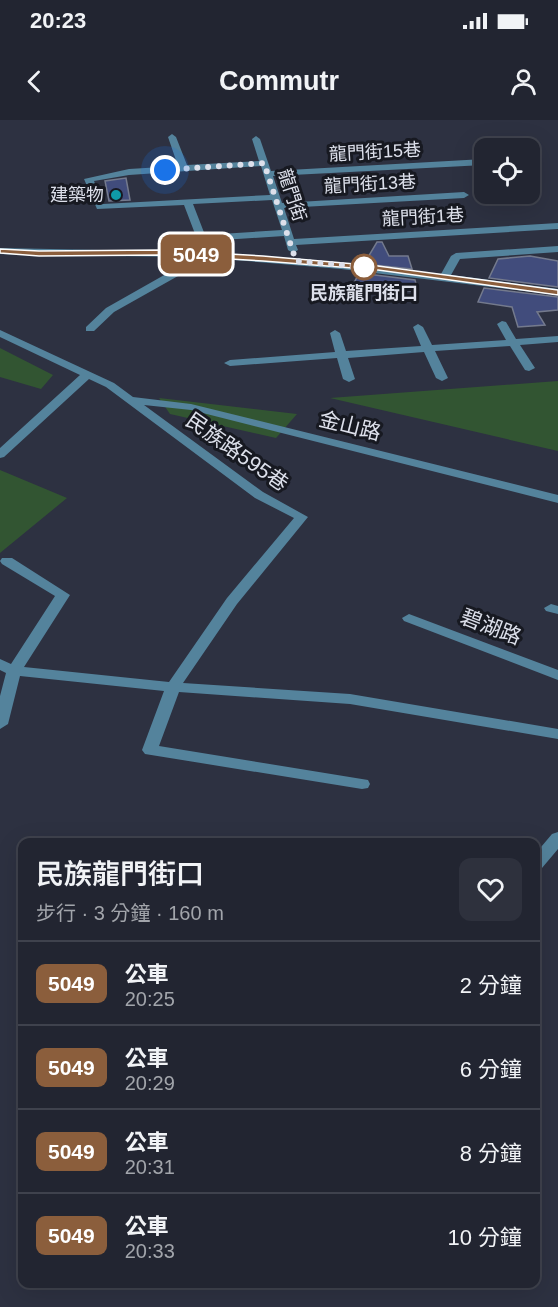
<!DOCTYPE html>
<html lang="zh-TW">
<meta charset="utf-8">
<style>
body{margin:0;font-family:Helvetica,"Noto Sans TC",sans-serif;background:#2e313d;color:#f1f3f6;height:100vh;display:flex;flex-direction:column;font-size:22px;white-space:nowrap}
*{box-sizing:border-box;margin:0}
p{font-size:20px;color:#a2a5ab}
.icon{flex:none;width:33px;height:33px;fill:none;stroke:currentColor;stroke-width:2;stroke-linecap:round;stroke-linejoin:round}
.map{position:relative;flex:1;overflow:hidden}
.sheet{position:absolute;left:18px;top:718px;width:522px;height:450px;display:flex;flex-direction:column;background:#222531;border-radius:12px;box-shadow:0 6px 24px #0002,0 0 0 2px #3f424d}
.sheet>*{flex:none}
.badge{padding:0 12px;border-radius:9px;font-size:21px;line-height:39px}
.fabs{position:absolute;left:474px;top:18px;display:grid;gap:12px}
.fabs a{display:grid;place-items:center;width:66px;height:66px;border-radius:12px;background:#222531;box-shadow:0 6px 24px #0002,0 0 0 2px #3f424d;font-size:30px}
.you{position:absolute;width:30px;height:30px;margin:-15px;border:4px solid #fff;border-radius:50%;background:#1a73e8;box-shadow:0 0 0 9px #1a73e833}
.map>.badge{position:absolute;translate:-50% -50%;box-shadow:0 0 0 3px #fff}
.round{display:grid;place-items:center;flex:none;width:63px;height:63px;border-radius:12px;background:#2e313d}
.overview{display:flex;align-items:center;justify-content:space-between;height:102px;padding:0 18px}
h1{font-size:28px;font-weight:600;line-height:45px}
ul{padding:0;list-style:none}
li{display:flex;align-items:center;gap:18px;height:84px;padding:0 18px;border-top:2px solid #3f424d}
li div{flex:1}
li b{display:block;font-size:22px}
li em{font-style:normal}
li .badge{min-width:66px;font-weight:700;text-align:center}
.status{display:flex;justify-content:space-between;align-items:center;height:42px;padding:0 30px;background:#222531;direction:ltr}
.status svg{height:16px;fill:currentColor}
header{display:flex;justify-content:space-between;align-items:center;height:78px;padding:0 18px;background:#222531;font-size:27px;font-weight:600}
.map>svg:first-child{display:block}
.green{fill:#325532}
.building{fill:#414c7c;stroke:#747a8d;stroke-width:1.5}
.lines{fill:none;stroke-linecap:round;stroke-linejoin:round}
.minor{fill:#54839c;fill-rule:evenodd}
.line{fill:#8b5e3c;stroke:#fff;stroke-width:1.5}
.walk{stroke:#dde0eb;stroke-width:6;stroke-dasharray:0 10.8}
.culture-dot{fill:#0f9aa8;stroke:#171921;stroke-width:2}
.stop-dot{fill:#fff;stroke:#8b5e3c;stroke-width:3}
.labels{text-anchor:middle;stroke-width:6;stroke-linejoin:round;paint-order:stroke}
.far-street-label{font-size:18px;fill:#dde0eb;stroke:#171921}
.far-poi-label{font-size:18px;fill:#dde0eb;stroke:#171921;text-anchor:end}
.far-stop-label{font-size:18px;font-weight:bold;fill:#dde0eb;stroke:#171921}
.street-label{font-size:21px;fill:#dde0eb;stroke:#171921}
</style>
<div class="status"><b>20:23</b><svg viewBox="0 0 49 12"><path d="M0 12V9h3v3zM5 12V6h3v6zM10 12V3h3v9zM15 12V0h3v12zM26 1h20v11H26zM47 4h2v5h-2z"/></svg></div>
<header><svg class="icon" aria-label="back" viewBox="0 0 24 24"><path d="M15 5l-7 7 7 7"/></svg>Commutr<svg class="icon" aria-label="person" viewBox="0 0 24 24"><circle cx="12" cy="8" r="4"/><path d="M4 21q1-7 8-7t8 7"/></svg></header>
<div class="map">
<svg width="558" height="1187" viewBox="0 0 558 1187">
<rect width="100%" height="100%" fill="#2d3141"/>
<path class="green" d="M 0,228 L 53,255 L 41,269 L 0,257 Z
M 558,261 L 558,331 L 330,278 Z
M 159,278 L 297,294 L 276,318 L 170,294 Z
M 0,350 L 67,378 L 0,433 Z"/>
<path class="building" d="M 126,58 L 130,80 L 109,81 L 105,61 Z
M 377,122 L 382,122 L 389,136 L 408,136 L 412,149 L 364,144 Z
M 530,136 L 558,141 L 558,167 L 489,158 L 498,139 Z
M 359,153 L 415,160 L 418,172 L 354,163 Z
M 484,168 L 558,177 L 558,190 L 537,192 L 545,205 L 518,207 L 512,187 L 478,182 Z"/>
<g class="lines">
<path class="minor" d="M 172,14 L 176,17 L 187,45 L 259,41 L 252,19 L 256,16 L 260,19 L 271,51 L 484,39 L 484,45 L 273,56 L 282,83 L 464,72 L 469,75 L 464,78 L 284,88 L 294,119 L 558,103 L 558,109 L 296,125 L 298,130 L 293,133 L 288,130 L 284,116 L 207,121 L 212,132 L 441,154 L 451,136 L 456,133 L 558,126 L 558,132 L 460,139 L 451,155 L 558,169 L 558,175 L 341,149 L 210,138 L 114,192 L 94,211 L 86,211 L 86,207 L 106,188 L 196,137 L 26,135 L 0,134 L 0,128 L 202,132 L 184,85 L 97,89 L 84,59 L 129,49 L 178,46 L 168,17 ZM 261,46 L 270,75 L 103,84 L 94,61 L 129,55 ZM 272,80 L 282,110 L 205,115 L 193,84 Z
M 480,25 L 486,25 L 488,28 L 481,31 Z
M 502,201 L 506,202 L 516,219 L 558,216 L 558,222 L 520,225 L 535,248 L 529,251 L 525,250 L 510,226 L 435,231 L 448,258 L 442,261 L 436,258 L 424,232 L 348,238 L 355,259 L 349,262 L 343,259 L 337,238 L 230,246 L 224,243 L 230,240 L 335,232 L 330,213 L 335,210 L 340,213 L 346,231 L 421,226 L 413,207 L 418,204 L 423,207 L 432,225 L 506,220 L 497,204 Z
M 0,210 L 114,263 L 133,277 L 191,284 L 558,375 L 558,383 L 191,290 L 144,285 L 263,372 L 308,397 L 237,484 L 183,563 L 350,574 L 558,609 L 558,619 L 350,584 L 179,572 L 159,626 L 368,660 L 370,664 L 368,668 L 362,669 L 145,634 L 142,630 L 164,571 L 20,556 L 8,604 L 0,609 L 0,576 L 6,553 L 0,550 L 0,539 L 11,544 L 55,476 L 2,444 L 0,441 L 2,438 L 12,438 L 70,475 L 24,547 L 169,562 L 227,478 L 294,398 L 255,378 L 106,267 L 89,259 L 4,337 L 0,338 L 0,328 L 80,255 L 0,217 Z
M 551,484 L 558,486 L 558,494 L 546,491 L 544,488 Z
M 409,494 L 558,550 L 558,560 L 404,501 L 402,498 Z
M 558,712 L 558,729 L 542,748 L 536,750 L 536,733 L 552,714 Z"/>
</g>
<path class="line" d="M 0,129 L 39,131 L 160,130 L 263,136 L 378,146 L 558,170 L 558,175 L 378,150 L 263,141 L 160,135 L 39,136 L 0,133 Z"/>
<g class="lines">
<path class="walk" d="M 165,50 L 264,43 L 296,141 L 364,147"/>
</g>
<circle class="culture-dot" cx="116" cy="75" r="6"/>
<circle class="stop-dot" cx="364" cy="147" r="12"/>
<g class="labels">
<g class="far-street-label">
<text transform="translate(375 32) rotate(-3)" y="6">龍門街15巷</text>
<text transform="translate(370 64) rotate(-3)" y="6">龍門街13巷</text>
<text transform="translate(292 75) rotate(72)" y="6">龍門街</text>
<text transform="translate(423 97) rotate(-3)" y="6">龍門街1巷</text>
</g>
<g class="far-poi-label">
<text x="104" y="81">建築物</text>
</g>
<g class="far-stop-label">
<text x="364" y="179">民族龍門街口</text>
</g>
<g class="street-label">
<text transform="translate(350 306) rotate(14)" y="7">金山路</text>
<text transform="translate(237 332) rotate(35)" y="7">民族路595巷</text>
<text transform="translate(491 507) rotate(21)" y="7">碧湖路</text>
</g>
</g>
</svg>
<div class="fabs">
<a><svg class="icon" aria-label="locate" viewBox="0 0 24 24"><circle cx="12" cy="12" r="6"/><path d="M12 2v4M12 18v4M2 12h4M18 12h4"/></svg></a>
</div>
<div class="you" style="left:165px;top:50px"></div>
<b class="badge" style="left:196px;top:134px;background:#8b5e3c;color:#fff">5049</b>
<section class="sheet">
<div class="overview"><div><h1>民族龍門街口</h1><p>步行 · 3 分鐘 · 160 m</p></div><a class="round"><svg class="icon" aria-label="heart" viewBox="0 0 24 24"><path d="M12 20l-8-8c-3-5 5-10 8-4 3-6 11-1 8 4z"/></svg></a></div>
<ul>
<li><span class="badge" style="background:#8b5e3c;color:#fff">5049</span><div><b>公車</b><p>20:25</p></div><em>2 分鐘</em></li>
<li><span class="badge" style="background:#8b5e3c;color:#fff">5049</span><div><b>公車</b><p>20:29</p></div><em>6 分鐘</em></li>
<li><span class="badge" style="background:#8b5e3c;color:#fff">5049</span><div><b>公車</b><p>20:31</p></div><em>8 分鐘</em></li>
<li><span class="badge" style="background:#8b5e3c;color:#fff">5049</span><div><b>公車</b><p>20:33</p></div><em>10 分鐘</em></li>
</ul>
</section>
</div>
